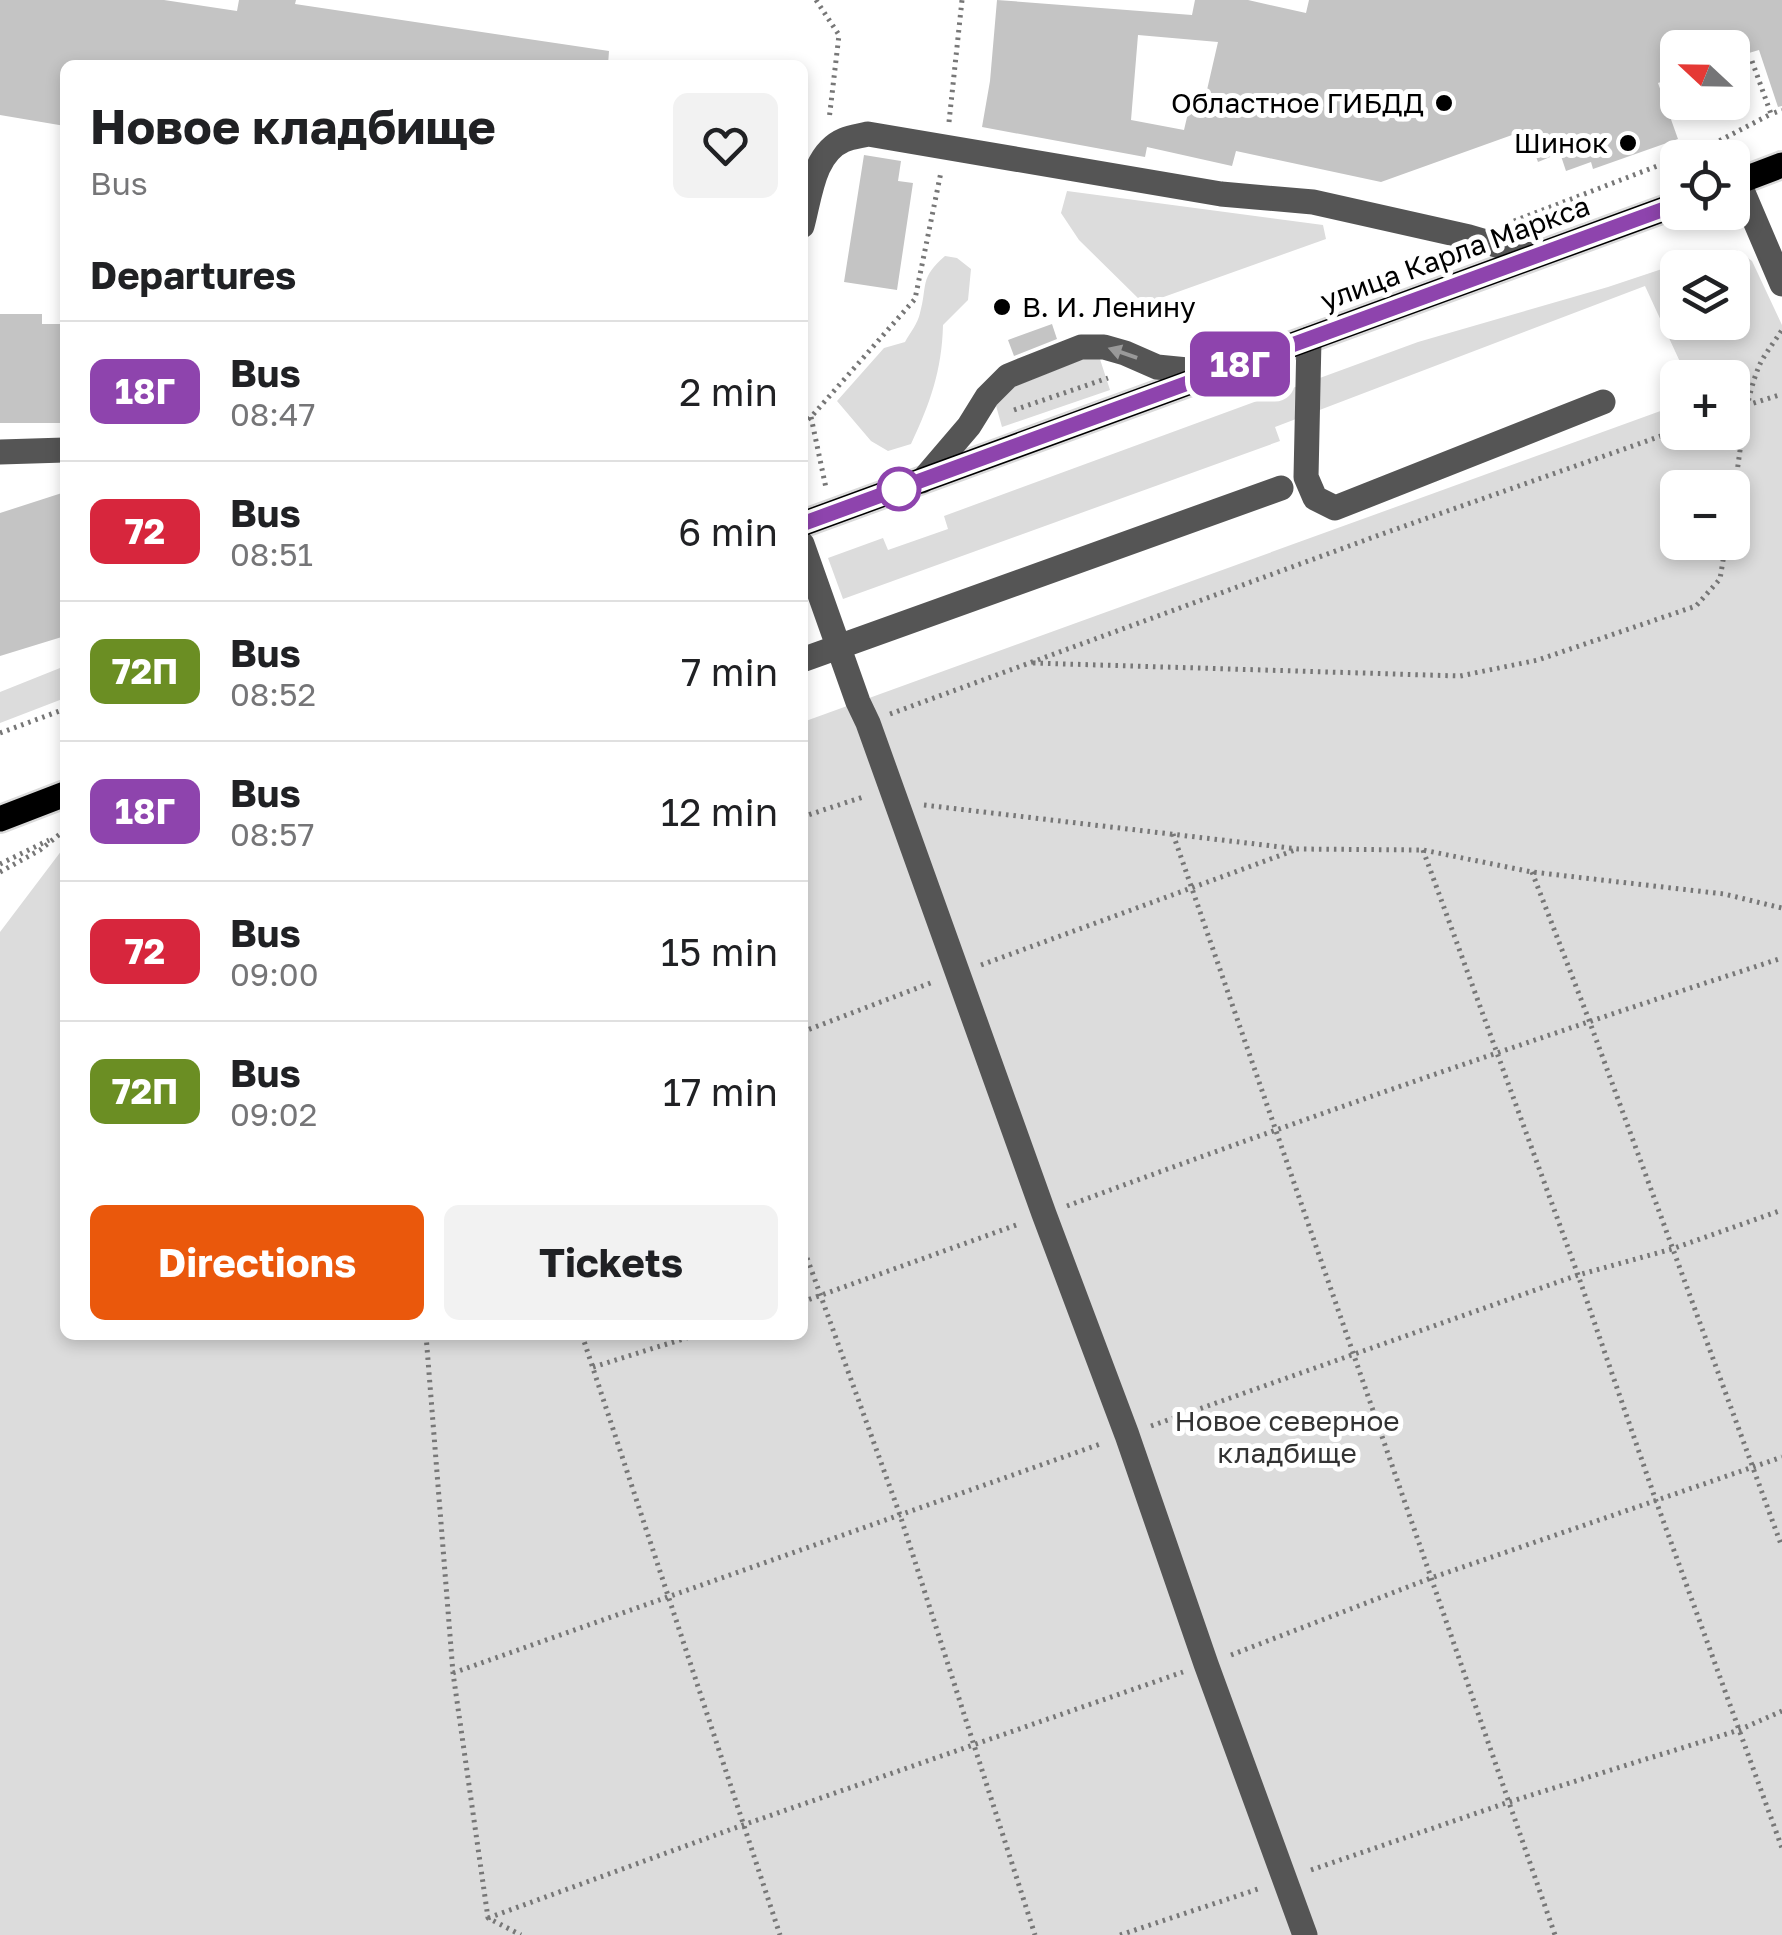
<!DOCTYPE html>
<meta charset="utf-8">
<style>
body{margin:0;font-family:"Golos Text",sans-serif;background:#f2f2f2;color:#202124;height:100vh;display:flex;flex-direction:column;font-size:38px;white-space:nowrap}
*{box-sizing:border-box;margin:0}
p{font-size:32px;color:#757577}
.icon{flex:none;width:55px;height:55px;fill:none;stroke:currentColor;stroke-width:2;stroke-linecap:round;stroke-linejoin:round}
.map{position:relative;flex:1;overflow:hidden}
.side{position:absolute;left:60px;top:60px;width:748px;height:1280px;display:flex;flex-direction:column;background:#fff;border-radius:15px;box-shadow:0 5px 15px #0003}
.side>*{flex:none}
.badge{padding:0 20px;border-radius:15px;font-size:35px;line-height:65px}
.needle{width:65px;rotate:292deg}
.fabs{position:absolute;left:1660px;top:30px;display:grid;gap:20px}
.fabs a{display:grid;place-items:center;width:90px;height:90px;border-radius:15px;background:#fff;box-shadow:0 5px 15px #0003;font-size:50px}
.map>.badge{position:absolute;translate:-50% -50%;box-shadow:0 0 0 5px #fff}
h2{padding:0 30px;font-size:38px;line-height:90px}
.round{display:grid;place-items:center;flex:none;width:105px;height:105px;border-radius:15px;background:#f2f2f2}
.overview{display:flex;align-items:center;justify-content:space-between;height:170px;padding:0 30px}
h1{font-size:48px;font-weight:700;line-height:75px}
.action{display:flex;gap:20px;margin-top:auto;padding:20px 30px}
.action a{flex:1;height:115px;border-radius:15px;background:#ea580c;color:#fff;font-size:40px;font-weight:700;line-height:115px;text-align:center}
.action a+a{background:#f2f2f2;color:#202124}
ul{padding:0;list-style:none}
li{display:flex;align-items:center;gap:30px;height:140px;padding:0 30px;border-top:2px solid #e0e0e0}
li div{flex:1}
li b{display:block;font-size:38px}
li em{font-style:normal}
li .badge{min-width:110px;font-weight:700;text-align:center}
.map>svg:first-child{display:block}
.green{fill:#dcdcdc;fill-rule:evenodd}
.building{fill:#c4c4c4;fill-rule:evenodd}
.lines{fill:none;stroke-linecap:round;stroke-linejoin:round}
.major-casing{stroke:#dbdbdb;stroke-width:30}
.path{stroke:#777;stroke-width:5;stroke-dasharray:2.5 5;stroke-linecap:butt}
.minor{stroke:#555;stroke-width:25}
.major{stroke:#000;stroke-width:25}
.oneway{fill:#999}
.line-casing{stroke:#fff;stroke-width:22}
.line{stroke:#8e44ad;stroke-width:15}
.poi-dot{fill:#000;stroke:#fff;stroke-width:4}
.stop-dot{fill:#fff;stroke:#8e44ad;stroke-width:5}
.labels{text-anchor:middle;stroke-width:10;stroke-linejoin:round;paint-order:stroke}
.poi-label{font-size:28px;fill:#000;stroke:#fff;text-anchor:end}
.street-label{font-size:28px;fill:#000;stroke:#fff}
.park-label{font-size:28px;fill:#333;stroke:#fff}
</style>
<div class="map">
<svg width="1782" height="1935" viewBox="0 0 1782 1935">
<rect width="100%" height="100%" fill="#fff"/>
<path class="green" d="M 1067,191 L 1323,225 L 1326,239 L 1144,304 L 1079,240 L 1061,213 Z
M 1737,250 L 1752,261 L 1782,325 L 1782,1935 L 0,1935 L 0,932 L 65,846 L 65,1335 L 802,1335 L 803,722 L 1677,405 L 1678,432 L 1732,432 L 1732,378 L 1687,377 L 1645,286 L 1275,427 L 1280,441 L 843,599 L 828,558 L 883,538 L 888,550 L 948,529 L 944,516 L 1418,342 L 1608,287 L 1716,251 ZM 1678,268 L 1732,268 L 1732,322 L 1678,322 ZM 1678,488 L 1732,488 L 1732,542 L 1678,542 Z
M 945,256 L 957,258 L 971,269 L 968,300 L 943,325 C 942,370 930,404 911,444 L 888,451 L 871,441 L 837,401 L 884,348 L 905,342 C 910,333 918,323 920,313 C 928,284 919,279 945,256 Z
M 1098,353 L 1110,390 L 1002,427 L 993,395 Z
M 65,666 L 65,698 L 0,723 L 0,692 Z"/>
<path class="building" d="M 0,0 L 164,0 L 237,11 L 239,0 L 296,0 L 295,4 L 609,51 L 608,65 L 65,65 L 65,126 L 0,115 Z
M 997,0 L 1192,15 L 1195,0 L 1248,0 L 1306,13 L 1309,0 L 1782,0 L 1782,106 L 1778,107 L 1759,50 L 1732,58 L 1732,48 L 1678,48 L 1678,76 L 1658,83 L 1678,139 L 1593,169 L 1591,162 L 1566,171 L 1560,153 L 1538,162 L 1526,130 L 1381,182 L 1236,151 L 1232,166 L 1147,147 L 1145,157 L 982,127 L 990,81 ZM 1138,35 L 1218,42 L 1201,116 L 1188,113 L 1184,130 L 1131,120 Z
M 864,155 L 901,161 L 898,181 L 913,183 L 897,290 L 844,282 Z
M 0,314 L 42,314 L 42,324 L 65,324 L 65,423 L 0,423 Z
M 1052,324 L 1057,339 L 1014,356 L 1008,340 Z
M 65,492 L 65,636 L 0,656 L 0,513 Z"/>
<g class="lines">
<defs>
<path id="major" d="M 1732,184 L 1782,165
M 802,524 L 1678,204
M 0,819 L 65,794"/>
</defs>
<use href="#major" class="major-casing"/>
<path class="path" d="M 816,0 L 839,35 L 829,120
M 1752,61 L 1771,114 L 1782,110
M 949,122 L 962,0
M 1678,158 L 1713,144 L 1771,114
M 1514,221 L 1678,158
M 1014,410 L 1108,378
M 1732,410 L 1782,394
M 811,417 L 826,488
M 802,424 L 811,417 L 915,299 L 941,172
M 1732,504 C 1740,462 1743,402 1760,364 C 1766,352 1775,341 1782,330
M 1033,663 L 1460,676 L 1538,660 L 1696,606 L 1720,579 L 1726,542
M 890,714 L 1382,534 L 1678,430
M 0,733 L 65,709
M 924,805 L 1298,849 L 1423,850 L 1532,872 L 1724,894 L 1782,908
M 802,817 L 866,796
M 1173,834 L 1555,1935
M 1423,850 L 1578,1275 L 1656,1501 L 1782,1848
M 0,864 L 49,840
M 0,872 L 40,850 L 65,830
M 1532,872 L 1589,1020 L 1782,1547
M 981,965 L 1295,850
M 802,1032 L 933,982
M 1067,1206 C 1304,1118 1542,1036 1782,958
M 802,1244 L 900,1515 L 1035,1935
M 802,1302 L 1019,1224
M 426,1335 L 453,1673 L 488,1918 L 521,1935
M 582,1335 L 780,1935
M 593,1367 L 696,1335
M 1151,1426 L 1578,1275 L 1672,1249 L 1782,1210
M 1231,1655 L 1431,1578 L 1782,1457
M 453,1673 L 1103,1443
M 1311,1870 L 1509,1802 L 1739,1730 L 1782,1711
M 488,1918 L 743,1825 L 1183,1672
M 1120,1935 L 1258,1889"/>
<path class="minor" d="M 1738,181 L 1782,284
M 802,226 C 810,197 813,153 844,140 C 851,137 860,136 868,134 L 1221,194 L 1313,202 L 1469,237 L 1534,256
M 1309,339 L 1306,477 L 1315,498 L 1335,508 L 1603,402
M 0,452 L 65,450
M 922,481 L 969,426 L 987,397 L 1008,376 L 1081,347 L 1104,347 L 1125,353 L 1157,367 L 1218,373
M 802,544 L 858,702 L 868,723 L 1044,1214 L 1127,1435 L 1206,1664 L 1305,1935
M 802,660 L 1281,488"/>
<use href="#major" class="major"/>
</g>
<defs><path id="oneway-solid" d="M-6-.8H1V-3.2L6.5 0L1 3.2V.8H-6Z" transform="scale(2.5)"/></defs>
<use class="oneway" href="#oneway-solid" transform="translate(1123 353) rotate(-161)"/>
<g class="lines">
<defs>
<path id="line" d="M 802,524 L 1678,204"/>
</defs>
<use href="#line" class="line-casing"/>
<use href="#line" class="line"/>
</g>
<g class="poi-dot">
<circle cx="1444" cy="103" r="10"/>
<circle cx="1628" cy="143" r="10"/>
<circle cx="1002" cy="307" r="10"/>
</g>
<circle class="stop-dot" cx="899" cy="489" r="20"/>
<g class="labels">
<g class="poi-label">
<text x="1424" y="113">Областное ГИБДД</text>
<text x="1608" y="153">Шинок</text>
<text x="1022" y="317" text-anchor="start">В. И. Ленину</text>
</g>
<g class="street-label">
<text transform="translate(1455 253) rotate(-20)" y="10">улица Карла Маркса</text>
</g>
<g class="park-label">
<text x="1287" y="1431">Новое северное<tspan x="1287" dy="32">кладбище</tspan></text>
</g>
</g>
</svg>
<div class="fabs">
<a><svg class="needle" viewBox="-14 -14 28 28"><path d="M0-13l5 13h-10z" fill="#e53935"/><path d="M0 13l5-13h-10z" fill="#757577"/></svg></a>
<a><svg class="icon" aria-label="locate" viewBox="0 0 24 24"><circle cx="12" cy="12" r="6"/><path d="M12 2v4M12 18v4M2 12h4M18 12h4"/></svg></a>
<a><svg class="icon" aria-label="layers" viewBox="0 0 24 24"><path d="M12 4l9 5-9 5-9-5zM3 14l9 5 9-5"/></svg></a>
<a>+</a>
<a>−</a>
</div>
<b class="badge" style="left:1240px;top:364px;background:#8e44ad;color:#fff">18Г</b>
<section class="side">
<div class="overview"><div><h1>Новое кладбище</h1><p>Bus</p></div><a class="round"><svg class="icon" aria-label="heart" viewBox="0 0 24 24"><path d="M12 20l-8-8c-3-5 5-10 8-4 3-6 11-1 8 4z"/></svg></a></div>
<h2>Departures</h2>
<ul>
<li><span class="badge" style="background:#8e44ad;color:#fff">18Г</span><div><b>Bus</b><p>08:47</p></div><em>2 min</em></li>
<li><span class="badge" style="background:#d7263d;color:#fff">72</span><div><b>Bus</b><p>08:51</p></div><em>6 min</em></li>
<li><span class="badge" style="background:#6b8e23;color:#fff">72П</span><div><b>Bus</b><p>08:52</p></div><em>7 min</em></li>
<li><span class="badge" style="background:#8e44ad;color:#fff">18Г</span><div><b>Bus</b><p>08:57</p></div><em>12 min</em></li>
<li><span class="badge" style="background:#d7263d;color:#fff">72</span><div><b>Bus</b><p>09:00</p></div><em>15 min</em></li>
<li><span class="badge" style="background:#6b8e23;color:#fff">72П</span><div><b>Bus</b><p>09:02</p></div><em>17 min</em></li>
</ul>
<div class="action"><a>Directions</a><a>Tickets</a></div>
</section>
</div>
